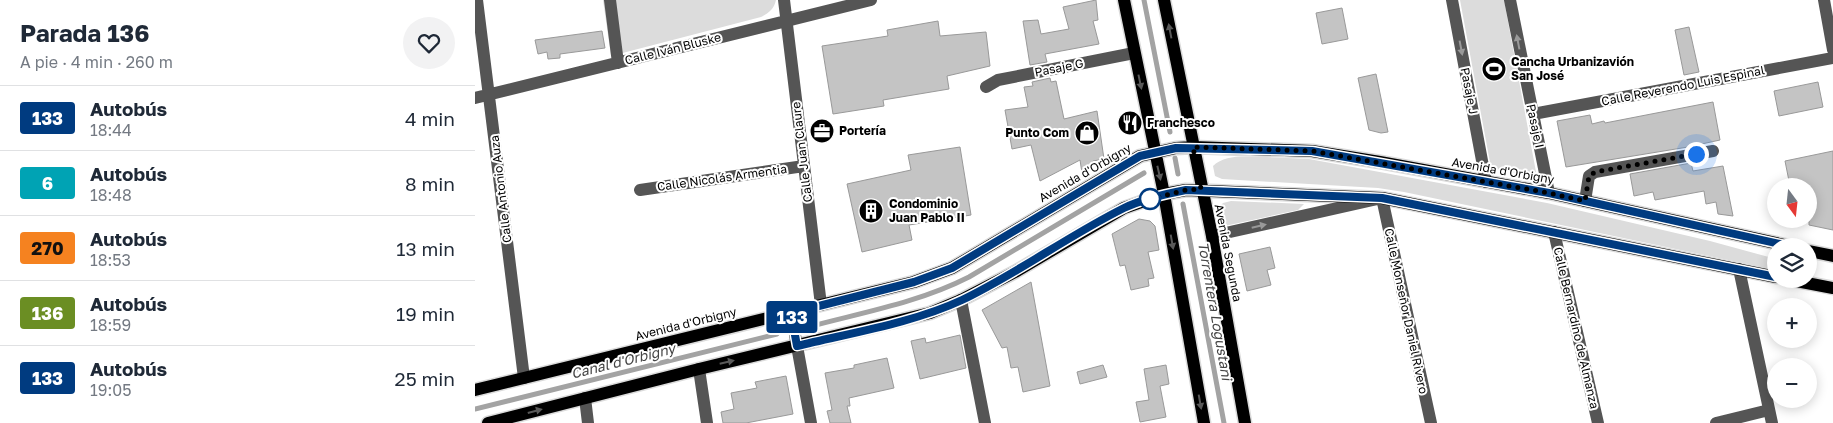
<!DOCTYPE html>
<html lang="es">
<meta charset="utf-8">
<style>
body{margin:0;font-family:"Golos Text",sans-serif;background:#f2f2f3;color:#1f2937;height:100vh;display:flex;flex-direction:column;font-size:19px;white-space:nowrap}
*{box-sizing:border-box;margin:0}
p{font-size:16px;color:#747a83}
.icon{flex:none;width:28px;height:28px;fill:none;stroke:currentColor;stroke-width:2;stroke-linecap:round;stroke-linejoin:round}
.map{position:relative;flex:1;overflow:hidden}
.side{display:flex;flex-direction:column;background:#fff;width:475px}
.side>*{flex:none}
.badge{padding:0 10px;border-radius:4px;font-size:18px;line-height:32px}
.needle{width:32px;rotate:165deg}
.fabs{position:absolute;left:1292px;top:178px;display:grid;gap:10px}
.fabs a{display:grid;place-items:center;width:50px;height:50px;border-radius:50%;background:#fff;box-shadow:0 2px 12px #0003;font-size:25px}
.you{position:absolute;width:25px;height:25px;margin:-12px;border:4px solid #fff;border-radius:50%;background:#1a73e8;box-shadow:0 0 0 8px #1a73e833}
.map>.badge{position:absolute;translate:-50% -50%;box-shadow:0 0 0 2px #fff}
.round{display:grid;place-items:center;flex:none;width:52px;height:52px;border-radius:26px;background:#f2f2f3}
.summary{display:flex;align-items:center;justify-content:space-between;height:85px;padding:0 20px}
h1{font-size:24px;font-weight:700;line-height:38px}
ul{padding:0;list-style:none}
li{display:flex;align-items:center;gap:15px;height:65px;padding:0 20px;border-top:1px solid #e0e1e3}
li div{flex:1}
li b{display:block;font-size:19px}
li em{font-style:normal}
li .badge{min-width:55px;font-weight:700;text-align:center}
main{display:flex;flex:1;min-height:0}
.map>svg:first-child{display:block}
.green{fill:#dcdcdc}
.lines{fill:none;stroke-linecap:round;stroke-linejoin:round}
.stream{stroke:#a3a3a3;stroke-width:5}
.building{fill:#c4c4c4;stroke:#999}
.major-casing{stroke:#dbdbdb;stroke-width:15}
.minor{stroke:#555;stroke-width:12}
.major{stroke:#000;stroke-width:12}
.oneway{fill:#595959}
.oneway2{fill:#999}
.line-casing{stroke:#fff;stroke-width:11}
.line{stroke:#003b80;stroke-width:8}
.walk{stroke:#000;stroke-width:5;stroke-dasharray:0 9}
.stop-dot{fill:#fff;stroke:#003b80;stroke-width:2.5}
.labels{text-anchor:middle;stroke-width:4;stroke-linejoin:round;paint-order:stroke}
.street-label{font-size:12px;fill:#000;stroke:#fff}
.poi-label{font-size:12px;font-weight:bold;fill:#000;stroke:#fff;text-anchor:start}
.water-label{font-size:14px;font-style:italic;fill:#444;stroke:#fff}
</style>
<main>
<section class="side">
<div class="summary"><div><h1>Parada 136</h1><p>A pie · 4 min · 260 m</p></div><a class="round"><svg class="icon" aria-label="heart" viewBox="0 0 24 24"><path d="M12 20l-8-8c-3-5 5-10 8-4 3-6 11-1 8 4z"/></svg></a></div>
<ul>
<li><span class="badge" style="background:#003b80;color:#fff">133</span><div><b>Autobús</b><p>18:44</p></div><em>4 min</em></li>
<li><span class="badge" style="background:#00a3b4;color:#fff">6</span><div><b>Autobús</b><p>18:48</p></div><em>8 min</em></li>
<li><span class="badge" style="background:#f58220;color:#111">270</span><div><b>Autobús</b><p>18:53</p></div><em>13 min</em></li>
<li><span class="badge" style="background:#6b8e23;color:#fff">136</span><div><b>Autobús</b><p>18:59</p></div><em>19 min</em></li>
<li><span class="badge" style="background:#003b80;color:#fff">133</span><div><b>Autobús</b><p>19:05</p></div><em>25 min</em></li>
</ul>
</section>
<div class="map">
<svg width="1358" height="423" viewBox="0 0 1358 423">
<rect width="100%" height="100%" fill="#fff"/>
<path class="green" d="M 128,0 L 301,0 C 299,9 294,13 286,17 L 136,56 Z
M 985,0 L 1029,0 L 1061,172 L 1056,176 L 1016,168 Z
M 791,157 L 834,159 L 1072,203 L 1235,241 L 1301,259 L 1301,270 L 929,192 L 903,188 L 747,179 L 740,176 L 738,166 C 751,153 774,157 791,157 Z
M 756,201 L 829,204 L 823,210 L 745,227 L 742,209 L 748,203 Z"/>
<g class="lines">
<path class="stream" d="M 669,0 L 695,132
M 700,158 L 703,174
M 708,204 L 749,423
M 337,326 C 390,312 445,302 494,277 L 669,173
M 0,409 L 302,334"/>
</g>
<path class="building" d="M 621,0 L 623,20 L 618,21 L 624,44 L 570,54 L 572,62 L 555,65 L 548,21 L 563,20 L 566,34 L 594,29 L 588,7 Z
M 867,8 L 873,39 L 847,44 L 841,13 Z
M 463,21 L 465,36 L 511,32 L 515,66 L 472,76 L 474,89 L 408,100 L 409,106 L 358,114 L 347,46 L 413,36 L 412,30 Z
M 1214,27 L 1224,72 L 1209,75 L 1200,30 Z
M 127,31 L 130,48 L 85,54 L 85,58 L 73,59 L 72,52 L 63,54 L 60,40 Z
M 901,74 L 913,132 L 906,133 L 894,130 L 883,78 Z
M 575,78 L 576,82 L 581,81 L 589,119 L 622,111 L 629,159 L 618,161 L 607,173 L 605,160 L 565,181 L 556,145 L 537,149 L 530,110 L 553,107 L 549,87 L 558,86 L 557,82 Z
M 1343,82 L 1348,107 L 1304,116 L 1299,91 Z
M 1238,102 L 1245,140 L 1213,147 L 1091,167 L 1082,121 L 1115,115 L 1117,124 L 1129,121 L 1130,123 Z
M 485,147 L 496,215 L 434,225 L 437,240 L 387,252 L 372,184 L 436,170 L 433,155 Z
M 1358,151 L 1358,230 L 1334,225 L 1334,186 L 1315,186 L 1310,161 Z
M 1216,163 L 1218,171 L 1248,166 L 1258,216 L 1243,214 L 1241,202 L 1231,204 L 1229,191 L 1180,200 L 1178,192 L 1159,196 L 1155,174 Z
M 664,219 L 675,221 L 680,226 L 684,250 L 673,252 L 679,278 L 673,279 L 674,286 L 656,290 L 650,265 L 645,266 L 637,234 Z
M 795,247 L 800,268 L 792,270 L 796,285 L 772,291 L 764,254 Z
M 556,282 L 575,386 L 548,392 L 543,367 L 536,368 L 532,347 L 527,348 L 507,310 Z
M 485,335 L 491,368 L 445,379 L 436,341 L 450,338 L 451,343 Z
M 412,358 L 419,388 L 374,398 L 375,406 L 372,406 L 376,423 L 355,423 L 352,411 L 357,410 L 350,373 L 379,368 L 379,365 Z
M 628,365 L 632,377 L 605,384 L 602,372 Z
M 691,365 L 694,384 L 685,386 L 691,417 L 665,422 L 661,402 L 674,400 L 669,369 Z
M 311,376 L 318,414 L 271,423 L 248,423 L 246,412 L 259,409 L 256,393 L 282,388 L 280,382 Z"/>
<g class="lines">
<defs>
<path id="major" d="M 649,0 L 689,194 L 729,423
M 689,0 L 737,236 L 770,423
M 1334,251 L 1358,256
M 1311,279 L 1358,288
M 0,390 L 439,282 L 477,268 L 665,156 L 701,148 L 718,147 L 837,151 L 905,162 L 1074,193 L 1314,246
M 13,423 L 224,369 L 455,313 L 486,300 L 540,272 L 649,208 L 689,194 L 711,190 L 907,198 L 1301,277"/>
</defs>
<use href="#major" class="major-casing"/>
<path class="minor" d="M 2,0 L 49,378
M 135,0 L 143,63
M 309,0 L 346,305
M 977,0 L 1011,182
M 1035,0 L 1074,193
M 1349,0 L 1358,50
M 511,87 L 523,80 L 659,53
M 0,98 L 396,0
M 1058,114 L 1358,58
M 165,190 L 329,166
M 1110,201 L 1114,176 L 1120,172 L 1238,151
M 1079,232 L 1123,423
M 737,236 L 907,198 L 956,423
M 1264,269 L 1297,423
M 486,300 L 510,423
M 316,313 L 336,423
M 224,369 L 232,423
M 110,398 L 113,423
M 1241,423 L 1294,410"/>
<use href="#major" class="major"/>
</g>
<defs><path id="oneway-solid" d="M-6-.8H1V-3.2L6.5 0L1 3.2V.8H-6Z" transform="scale(1.25)"/></defs>
<g class="oneway">
<use href="#oneway-solid" transform="translate(695 31) rotate(-101)"/>
<use href="#oneway-solid" transform="translate(665 82) rotate(78)"/>
<use href="#oneway-solid" transform="translate(684 173) rotate(77)"/>
<use href="#oneway-solid" transform="translate(697 242) rotate(80)"/>
<use href="#oneway-solid" transform="translate(252 362) rotate(-13)"/>
<use href="#oneway-solid" transform="translate(725 402) rotate(80)"/>
<use href="#oneway-solid" transform="translate(60 411) rotate(-15)"/>
</g>
<g class="oneway2">
<use href="#oneway-solid" transform="translate(1043 42) rotate(-101)"/>
<use href="#oneway-solid" transform="translate(986 48) rotate(79)"/>
<use href="#oneway-solid" transform="translate(784 226) rotate(-13)"/>
</g>
<g class="lines">
<defs>
<path id="line" d="M 1301,277 L 907,198 L 711,190 C 690,194 668,199 649,208 C 593,236 543,273 487,300 C 438,323 375,333 322,346 L 316,313 L 439,282 L 477,268 L 665,156 L 701,148 L 837,151 L 1074,193 L 1314,246"/>
</defs>
<use href="#line" class="line-casing"/>
<use href="#line" class="line"/>
<path class="walk" d="M 675,199 L 711,190 L 726,189 L 718,147 L 837,151 L 1074,193 L 1110,201 L 1114,176 L 1120,172 L 1221,154"/>
</g>
<defs>
<symbol id="stadium-disc" viewBox="-11 -11 22 22"><circle r="9.5" fill="#000" stroke="#fff"/><path d="M0-5a6.5 5 0 1 0 0 10a6.5 5 0 1 0 0-10ZM-3.5-1.8h7v3.6h-7Z" fill="#fff"/></symbol>
<symbol id="restaurant-disc" viewBox="-11 -11 22 22"><circle r="9.5" fill="#000" stroke="#fff"/><path d="M-5-6h1v4h1v-4h1v4h1v-4h1v5L-1.5 .5V6h-2V.5L-5-1ZM5-6V6H3V1.5H1.5Q1.5-4 5-6Z" fill="#fff"/></symbol>
<symbol id="office-disc" viewBox="-11 -11 22 22"><circle r="9.5" fill="#000" stroke="#fff"/><path d="M-6-3h4V-5.5h4V-3h4V5H-6ZM-1-4.5V-3h2v-1.5ZM-6 0V1H6V0Z" fill="#fff"/></symbol>
<symbol id="shop-disc" viewBox="-11 -11 22 22"><circle r="9.5" fill="#000" stroke="#fff"/><path d="M-5-2.5h2.3a2.7 3.5 0 0 1 5.4 0H5L5.5 6h-11ZM-1.5-2.5h3a1.5 2.3 0 0 0-3 0Z" fill="#fff"/></symbol>
<symbol id="building-disc" viewBox="-11 -11 22 22"><circle r="9.5" fill="#000" stroke="#fff"/><path d="M-4-6H4V6H1V3H-1V6H-4ZM-2.5-4.3h1.7v1.8h-1.7ZM.8-4.3h1.7v1.8H.8ZM-2.5-1h1.7V.8h-1.7ZM.8-1h1.7V.8H.8Z" fill="#fff"/></symbol>
</defs>
<g fill-rule="evenodd">
<use href="#stadium-disc" x="1005" y="55" width="28" height="28"/>
<use href="#restaurant-disc" x="641" y="109" width="28" height="28"/>
<use href="#office-disc" x="333" y="117" width="28" height="28"/>
<use href="#shop-disc" x="598" y="119" width="28" height="28"/>
<use href="#building-disc" x="382" y="197" width="28" height="28"/>
</g>
<circle class="stop-dot" cx="675" cy="199" r="10"/>
<g class="labels">
<g class="street-label">
<text transform="translate(198 49) rotate(-14)" y="4">Calle Iván Bluske</text>
<text transform="translate(584 68) rotate(-11)" y="4">Pasaje G</text>
<text transform="translate(1208 86) rotate(-11)" y="4">Calle Reverendo Luis Espinal</text>
<text transform="translate(994 91) rotate(79)" y="4">Pasaje J</text>
<text transform="translate(1060 126) rotate(78)" y="4">Pasaje I</text>
<text transform="translate(327 152) rotate(-97)" y="4">Calle Juan Claure</text>
<text transform="translate(1028 171) rotate(10)" y="4">Avenida d'Orbigny</text>
<text transform="translate(610 173) rotate(-30)" y="4">Avenida d'Orbigny</text>
<text transform="translate(247 178) rotate(-8)" y="4">Calle Nicolás Armentia</text>
<text transform="translate(26 189) rotate(-97)" y="4">Calle Antonio Auza</text>
<text transform="translate(753 253) rotate(79)" y="4">Avenida Segunda</text>
<text transform="translate(931 311) rotate(78)" y="4">Calle Monseñor Daniel Rivero</text>
<text transform="translate(211 324) rotate(-14)" y="4">Avenida d'Orbigny</text>
<text transform="translate(1101 328) rotate(77)" y="4">Calle Bernardino de Almanza</text>
</g>
<g class="poi-label">
<text x="1036" y="66">Cancha Urbanizavión<tspan x="1036" dy="14">San José</tspan></text>
<text x="672" y="127">Franchesco</text>
<text x="364" y="135">Portería</text>
<text x="594" y="137" text-anchor="end">Punto Com</text>
<text x="414" y="208">Condominio<tspan x="414" dy="14">Juan Pablo II</tspan></text>
</g>
<g class="water-label">
<text transform="translate(740 311) rotate(80)" y="5">Torrentera Logustani</text>
<text transform="translate(148 361) rotate(-14)" y="5">Canal d'Orbigny</text>
</g>
</g>
</svg>
<div class="fabs">
<a><svg class="needle" viewBox="-14 -14 28 28"><path d="M0-13l5 13h-10z" fill="#e53935"/><path d="M0 13l5-13h-10z" fill="#747a83"/></svg></a>
<a><svg class="icon" aria-label="layers" viewBox="0 0 24 24"><path d="M12 4l9 5-9 5-9-5zM3 14l9 5 9-5"/></svg></a>
<a>+</a>
<a>−</a>
</div>
<div class="you" style="left:1221px;top:154px"></div>
<b class="badge" style="left:317px;top:317px;background:#003b80;color:#fff">133</b>
</div>
</main>
